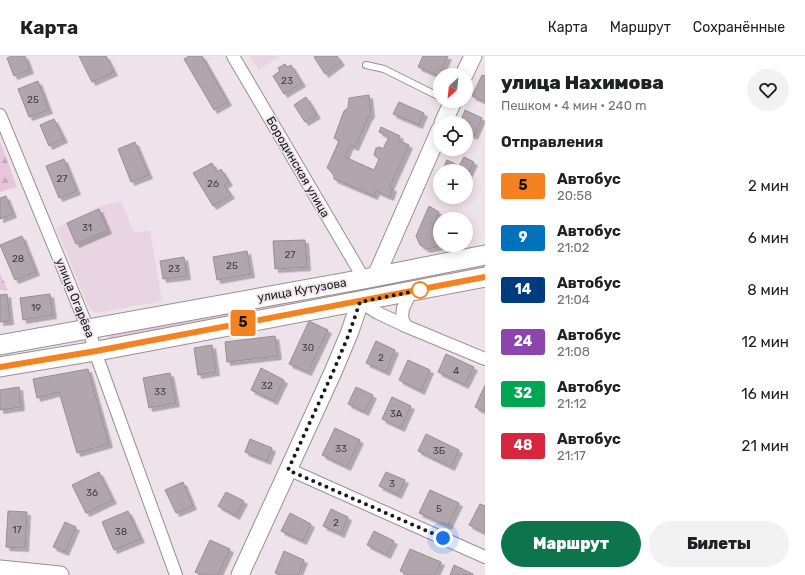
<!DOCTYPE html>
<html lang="ru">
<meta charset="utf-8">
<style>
body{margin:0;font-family:Rubik,sans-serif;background:#f2f2f2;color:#202124;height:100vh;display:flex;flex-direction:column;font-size:15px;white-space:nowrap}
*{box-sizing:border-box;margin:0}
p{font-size:13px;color:#757577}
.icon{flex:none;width:22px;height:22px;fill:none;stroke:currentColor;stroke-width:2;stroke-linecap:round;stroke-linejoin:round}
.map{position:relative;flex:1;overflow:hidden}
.panel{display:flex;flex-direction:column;background:#fff;width:320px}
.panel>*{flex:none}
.badge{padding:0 8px;border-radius:3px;font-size:14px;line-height:26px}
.needle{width:26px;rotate:207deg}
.buttons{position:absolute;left:433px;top:12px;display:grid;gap:8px}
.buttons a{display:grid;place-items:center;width:40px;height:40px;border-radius:50%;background:#fff;box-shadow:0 2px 10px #0003;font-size:20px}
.you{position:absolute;width:20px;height:20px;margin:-10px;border:3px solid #fff;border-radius:50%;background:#1a73e8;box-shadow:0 0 0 6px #1a73e833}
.map>.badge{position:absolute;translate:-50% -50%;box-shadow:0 0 0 2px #fff}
h2{padding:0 16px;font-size:15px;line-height:36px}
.round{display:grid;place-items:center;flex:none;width:42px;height:42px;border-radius:21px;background:#f2f2f2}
.overview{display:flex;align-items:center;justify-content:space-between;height:68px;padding:0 16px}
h1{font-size:19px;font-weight:800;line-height:30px}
.button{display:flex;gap:8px;margin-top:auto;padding:8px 16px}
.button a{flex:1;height:46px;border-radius:24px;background:#0c754d;color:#fff;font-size:16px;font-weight:800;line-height:46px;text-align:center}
.button a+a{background:#f2f2f2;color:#202124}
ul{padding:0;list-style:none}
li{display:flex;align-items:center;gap:12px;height:52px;padding:0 16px}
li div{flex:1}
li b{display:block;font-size:15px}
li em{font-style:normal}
li .badge{min-width:44px;font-weight:700;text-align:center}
header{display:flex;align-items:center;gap:24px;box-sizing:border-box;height:56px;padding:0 20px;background:#fff;border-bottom:1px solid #e0e0e0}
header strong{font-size:19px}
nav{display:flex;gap:22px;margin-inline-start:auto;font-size:14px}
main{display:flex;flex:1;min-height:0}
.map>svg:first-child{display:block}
.built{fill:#e8d5e1;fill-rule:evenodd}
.grass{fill:#e8c5db}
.forest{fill:url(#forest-firs)}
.building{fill:#b1a6ad;stroke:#988e94;filter:url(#shadow)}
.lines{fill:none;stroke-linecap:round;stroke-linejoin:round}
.lane-casing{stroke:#998f95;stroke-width:8}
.street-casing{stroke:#998f95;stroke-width:14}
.secondary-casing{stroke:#998f95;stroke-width:19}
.primary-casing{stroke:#998f95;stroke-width:21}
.lane{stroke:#fff;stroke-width:6}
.street{stroke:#fff;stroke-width:12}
.secondary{stroke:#fff;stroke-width:17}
.primary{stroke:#fff;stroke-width:19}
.line-casing{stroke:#fff;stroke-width:9}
.line{stroke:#f58220;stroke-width:6}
.walk{stroke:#1d191b;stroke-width:4;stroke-dasharray:0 7.2}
.stop-dot{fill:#fff;stroke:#f58220;stroke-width:2}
.labels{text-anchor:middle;stroke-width:3.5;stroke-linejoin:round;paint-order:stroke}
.number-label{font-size:10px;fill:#423c40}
.street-label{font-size:12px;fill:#1d191b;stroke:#eee3ea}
</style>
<header>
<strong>Карта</strong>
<nav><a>Карта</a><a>Маршрут</a><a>Сохранённые</a></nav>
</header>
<main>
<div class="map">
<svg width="485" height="519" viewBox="0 0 485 519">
<defs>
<pattern id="forest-firs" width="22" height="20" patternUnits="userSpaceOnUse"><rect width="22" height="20" fill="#e8c5db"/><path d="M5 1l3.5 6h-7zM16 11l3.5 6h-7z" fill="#c7a9bb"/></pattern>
<filter id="shadow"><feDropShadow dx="3.5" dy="3.5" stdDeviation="0" flood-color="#0004"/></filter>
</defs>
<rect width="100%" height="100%" fill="#eee3ea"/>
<path class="built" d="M 250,0 L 280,0 L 259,14 Z
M 121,145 L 134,177 L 150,174 L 162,245 L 96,257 L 89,252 L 56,172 L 97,151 ZM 98,153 L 108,174 L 77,188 L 67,168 Z"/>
<path class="grass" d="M 485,203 L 485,213 L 395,229 L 394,221 Z
M 339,231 L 340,240 L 109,284 L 107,275 Z"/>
<path class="forest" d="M 0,85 L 17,131 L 0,136 Z
M 0,217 L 8,235 L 0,234 Z"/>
<path class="building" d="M 12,0 L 25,0 L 30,14 L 14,20 L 7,2 Z
M 79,0 L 106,0 L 114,16 L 92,26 Z
M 189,0 L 202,0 L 228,46 L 214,54 L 184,3 Z
M 316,0 L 337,0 L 341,6 L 325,18 L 314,1 Z
M 423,0 L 448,0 L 439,20 L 418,11 Z
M 285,8 L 287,11 L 291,9 L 302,27 L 284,38 L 273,20 L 280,15 L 278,12 Z
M 482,19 L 485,20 L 485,46 L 472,40 Z
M 38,25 L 49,54 L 29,61 L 18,33 Z
M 369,39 L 371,58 L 368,62 L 355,91 L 350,89 L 345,101 L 374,114 L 379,103 L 374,99 L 376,92 L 380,91 L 383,93 L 389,81 L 379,76 L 381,71 L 400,80 L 398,84 L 409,89 L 390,131 L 393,132 L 390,141 L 376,135 L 374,140 L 334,123 L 334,120 L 330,114 L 327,112 L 339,85 L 334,82 L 344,55 L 348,52 L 349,42 Z
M 306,41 L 317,59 L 305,66 L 294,49 Z
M 399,46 L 424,57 L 419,69 L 393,58 Z
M 465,54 L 482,62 L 474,80 L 466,76 L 466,67 L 460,67 Z
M 54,63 L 64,83 L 49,90 L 40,69 Z
M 135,86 L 149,119 L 131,126 L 118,93 Z
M 464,101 L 474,106 L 466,123 L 466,115 L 442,115 L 447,104 L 459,110 Z
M 64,103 L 77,135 L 59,142 L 46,110 Z
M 212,107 L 217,116 L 221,113 L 229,126 L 224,129 L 231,139 L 213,150 L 193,117 Z
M 6,140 L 13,158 L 0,163 L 0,142 Z
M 429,150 L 439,156 L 432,172 L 440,178 L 440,189 L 446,189 L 427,193 L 420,189 L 416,180 Z
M 99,153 L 108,174 L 76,188 L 67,167 Z
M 22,180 L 36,216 L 15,224 L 0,189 Z
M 305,184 L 307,211 L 275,213 L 273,185 Z
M 247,195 L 251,218 L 217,224 L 213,201 Z
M 184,201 L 187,220 L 163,223 L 160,205 Z
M 7,238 L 10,265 L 0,266 L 0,239 Z
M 50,238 L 53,259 L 23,264 L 20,242 Z
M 309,265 L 328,274 L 308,316 L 289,308 Z
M 275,280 L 278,300 L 227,306 L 225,286 Z
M 376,285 L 395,294 L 386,316 L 366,307 Z
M 212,289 L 216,316 L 198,319 L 194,292 Z
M 446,298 L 474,311 L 465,329 L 438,316 Z
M 408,304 L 430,314 L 421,335 L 399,324 Z
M 261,312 L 284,324 L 274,345 L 251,334 Z
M 88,313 L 109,388 L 77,397 L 59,336 L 37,342 L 33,323 Z
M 170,317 L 176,347 L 149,352 L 143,322 Z
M 485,329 L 485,356 L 475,351 Z
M 19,331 L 21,351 L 0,354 L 0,334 Z
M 356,331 L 373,339 L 365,356 L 348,348 Z
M 392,341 L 411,350 L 401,372 L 382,363 Z
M 335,372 L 360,384 L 347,411 L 322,399 Z
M 426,378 L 459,394 L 451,411 L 418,395 Z
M 250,383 L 272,392 L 267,405 L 245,396 Z
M 99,416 L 113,444 L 86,457 L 72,429 Z
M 386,416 L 405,424 L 398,439 L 379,430 Z
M 183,426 L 193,450 L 176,457 L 165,434 Z
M 430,434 L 459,447 L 448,470 L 419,457 Z
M 226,436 L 244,445 L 236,460 L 218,450 Z
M 480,448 L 485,450 L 485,477 L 469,469 Z
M 331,453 L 348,461 L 341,478 L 323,470 Z
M 8,455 L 27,456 L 25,492 L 6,491 Z
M 128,455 L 141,483 L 114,494 L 102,466 Z
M 290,457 L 311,468 L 303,485 L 281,475 Z
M 65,466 L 76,471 L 65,496 L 53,491 Z
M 374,475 L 394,485 L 387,499 L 367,489 Z
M 210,484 L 230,493 L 218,519 L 202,519 L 195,516 Z
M 410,493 L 441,506 L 435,519 L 408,519 L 400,515 Z
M 284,495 L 304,504 L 298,519 L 280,519 L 275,517 Z
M 454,509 L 473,518 L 473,519 L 450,519 Z"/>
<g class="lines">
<defs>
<path id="lane" d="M 366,9 L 384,13 L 440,41"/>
<path id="street" d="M 233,0 L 364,223
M 0,59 L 88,273 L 96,295 L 97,301 L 176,519
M 360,246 L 378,257 L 408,271 L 485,303
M 405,270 L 402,261 L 403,252 L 411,236
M 288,413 L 485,501"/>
<path id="secondary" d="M 464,19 L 473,0
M 443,67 L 453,45
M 376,220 L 440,74
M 0,513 L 60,519
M 240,519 L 333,316 L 349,278 L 360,246"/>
<path id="primary" d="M 0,289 L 364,223 L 485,199
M 0,311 L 108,293 L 485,221"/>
</defs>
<use href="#lane" class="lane-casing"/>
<use href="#street" class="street-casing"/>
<use href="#secondary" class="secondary-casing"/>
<use href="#primary" class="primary-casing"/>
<use href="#lane" class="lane"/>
<use href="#street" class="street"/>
<use href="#secondary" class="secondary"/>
<use href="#primary" class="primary"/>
</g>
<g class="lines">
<defs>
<path id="line" d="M 0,311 L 96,295 L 485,221"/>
</defs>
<use href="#line" class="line-casing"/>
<use href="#line" class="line"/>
<path class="walk" d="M 420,234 L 421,234 L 360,246 L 349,278 L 333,316 L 288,414 L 443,482"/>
</g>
<circle class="stop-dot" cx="420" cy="234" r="8"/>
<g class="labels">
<g class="number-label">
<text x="287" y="28">23</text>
<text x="33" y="47">25</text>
<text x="62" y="126">27</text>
<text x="213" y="131">26</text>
<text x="87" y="175">31</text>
<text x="290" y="202">27</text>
<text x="18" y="206">28</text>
<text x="232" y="213">25</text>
<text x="174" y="216">23</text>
<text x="36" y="255">19</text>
<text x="308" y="295">30</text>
<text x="381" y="305">2</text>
<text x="456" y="318">4</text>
<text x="267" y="333">32</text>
<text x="160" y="339">33</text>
<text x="396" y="361">3А</text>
<text x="341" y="396">33</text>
<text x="439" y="398">3Б</text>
<text x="392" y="431">3</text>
<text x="92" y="440">36</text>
<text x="439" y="456">5</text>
<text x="336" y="470">2</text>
<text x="17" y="477">17</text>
<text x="121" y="479">38</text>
</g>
<g class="street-label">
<text transform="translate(298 111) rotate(60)" y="4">Бородинская улица</text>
<text transform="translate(302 234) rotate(-10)" y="4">улица Кутузова</text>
<text transform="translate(75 242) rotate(68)" y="4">улица Огарёва</text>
</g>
</g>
</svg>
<div class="buttons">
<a><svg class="needle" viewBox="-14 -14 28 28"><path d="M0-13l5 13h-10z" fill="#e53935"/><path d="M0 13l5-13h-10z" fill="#757577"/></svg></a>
<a><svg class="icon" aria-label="locate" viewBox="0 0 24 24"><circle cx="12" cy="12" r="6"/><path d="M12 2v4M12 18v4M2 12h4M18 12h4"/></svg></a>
<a>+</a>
<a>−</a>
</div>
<div class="you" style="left:443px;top:482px"></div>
<b class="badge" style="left:243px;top:267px;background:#f58220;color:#111">5</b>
</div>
<section class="panel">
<div class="overview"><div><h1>улица Нахимова</h1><p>Пешком · 4 мин · 240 m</p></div><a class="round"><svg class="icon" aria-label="heart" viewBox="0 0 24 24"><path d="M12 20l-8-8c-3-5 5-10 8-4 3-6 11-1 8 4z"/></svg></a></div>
<h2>Отправления</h2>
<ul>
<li><span class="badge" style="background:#f58220;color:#111">5</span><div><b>Автобус</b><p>20:58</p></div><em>2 мин</em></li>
<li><span class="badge" style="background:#0072bc;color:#fff">9</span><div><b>Автобус</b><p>21:02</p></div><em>6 мин</em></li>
<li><span class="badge" style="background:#003b80;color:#fff">14</span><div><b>Автобус</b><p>21:04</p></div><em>8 мин</em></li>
<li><span class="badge" style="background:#8e44ad;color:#fff">24</span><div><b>Автобус</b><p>21:08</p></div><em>12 мин</em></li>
<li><span class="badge" style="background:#00a651;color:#fff">32</span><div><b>Автобус</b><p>21:12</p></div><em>16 мин</em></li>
<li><span class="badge" style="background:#d7263d;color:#fff">48</span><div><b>Автобус</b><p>21:17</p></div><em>21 мин</em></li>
</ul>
<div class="button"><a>Маршрут</a><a>Билеты</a></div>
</section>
</main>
